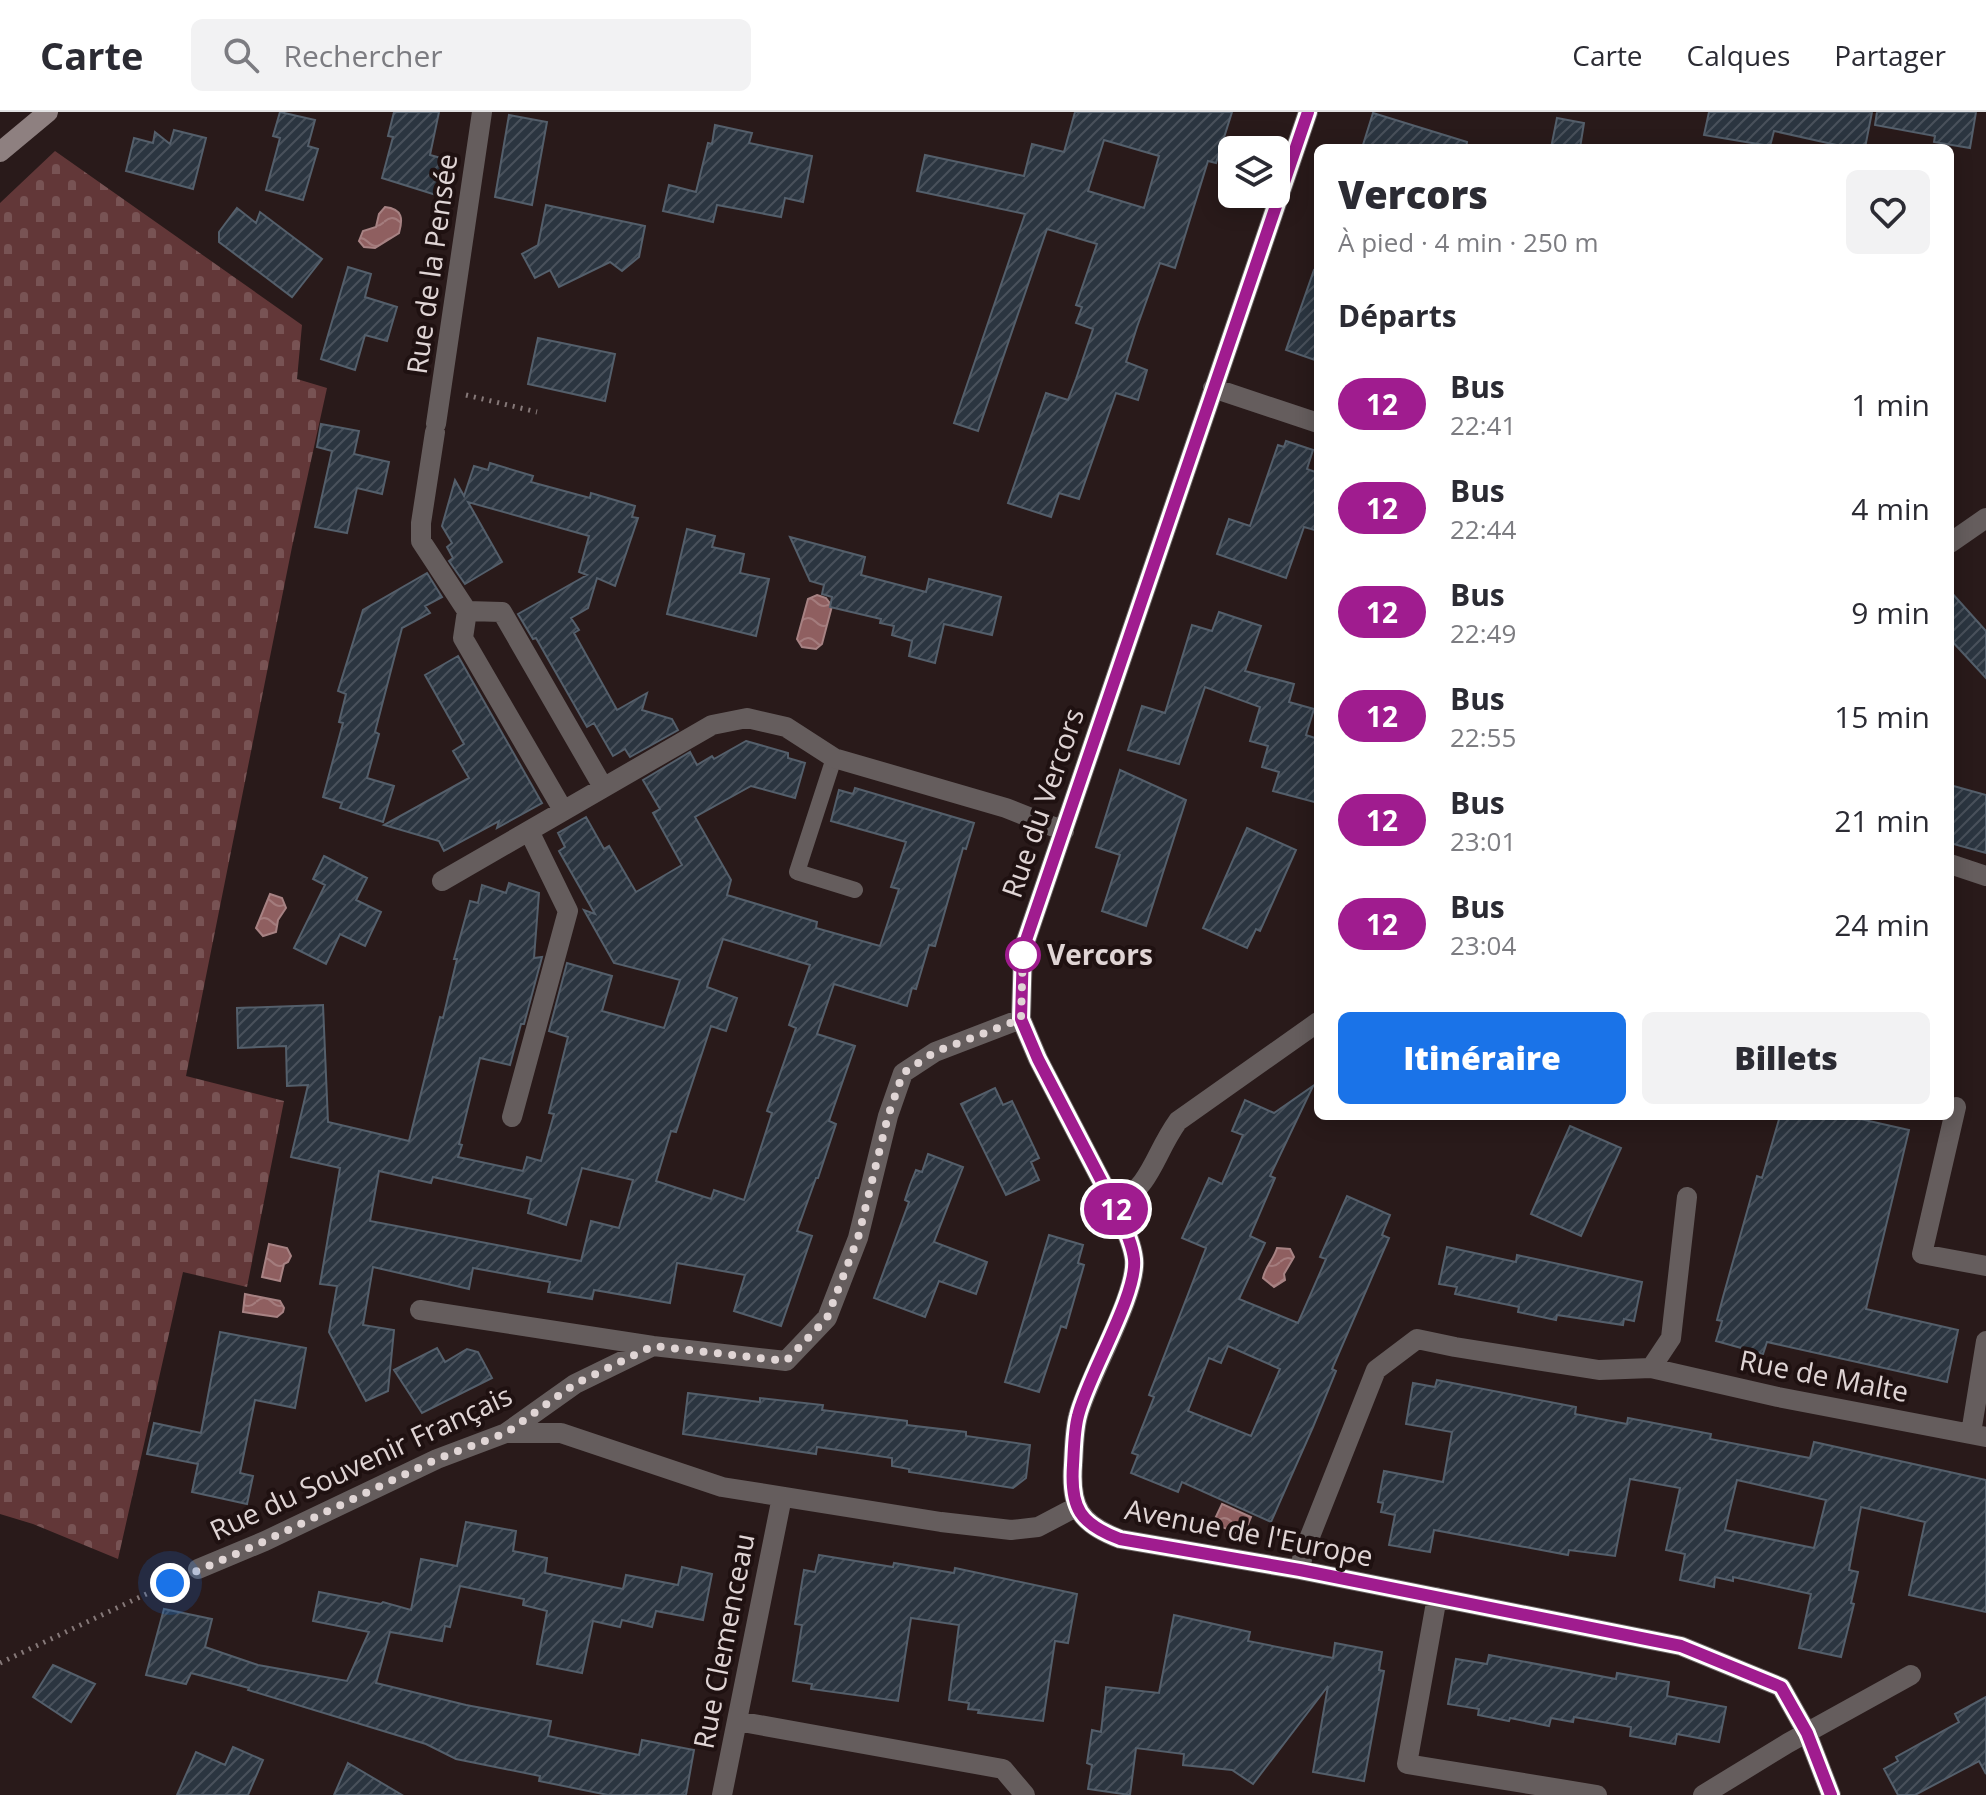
<!DOCTYPE html>
<html lang="fr">
<meta charset="utf-8">
<style>
body{margin:0;font-family:"Open Sans",sans-serif;background:#f2f2f3;color:#2b2b33;height:100vh;display:flex;flex-direction:column;font-size:30px;white-space:nowrap}
*{box-sizing:border-box;margin:0}
p{font-size:26px;color:#7c7c81}
.icon{flex:none;width:44px;height:44px;fill:none;stroke:currentColor;stroke-width:2;stroke-linecap:round;stroke-linejoin:round}
.map{position:relative;flex:1;overflow:hidden}
.details{position:absolute;left:1314px;top:32px;width:640px;height:976px;display:flex;flex-direction:column;background:#fff;border-radius:12px;box-shadow:0 4px 20px #0003}
.details>*{flex:none}
.badge{padding:0 16px;border-radius:26px;font-size:28px;line-height:52px}
.buttons{position:absolute;left:1218px;top:24px;display:grid;gap:16px}
.buttons a{display:grid;place-items:center;width:72px;height:72px;border-radius:12px;background:#fff;box-shadow:0 4px 20px #0003;font-size:40px}
.you{position:absolute;width:40px;height:40px;margin:-20px;border:6px solid #fff;border-radius:50%;background:#1a73e8;box-shadow:0 0 0 12px #1a73e833}
.map>.badge{position:absolute;translate:-50% -50%;box-shadow:0 0 0 4px #fff}
h2{padding:0 24px;font-size:30px;line-height:72px}
.round{display:grid;place-items:center;flex:none;width:84px;height:84px;border-radius:12px;background:#f2f2f3}
.headline{display:flex;align-items:center;justify-content:space-between;height:136px;padding:0 24px}
h1{font-size:38px;font-weight:800;line-height:60px}
.button{display:flex;gap:16px;margin-top:auto;padding:16px 24px}
.button a{flex:1;height:92px;border-radius:12px;background:#1a73e8;color:#fff;font-size:32px;font-weight:800;line-height:92px;text-align:center}
.button a+a{background:#f2f2f3;color:#2b2b33}
ul{padding:0;list-style:none}
li{display:flex;align-items:center;gap:24px;height:104px;padding:0 24px}
li div{flex:1}
li b{display:block;font-size:30px}
li em{font-style:normal}
li .badge{min-width:88px;font-weight:700;text-align:center}
header{display:flex;align-items:center;gap:48px;box-sizing:border-box;height:112px;padding:0 40px;background:#fff;border-bottom:2px solid #e1e1e2}
header strong{font-size:38px}
nav{display:flex;gap:44px;margin-inline-start:auto;font-size:28px}
.search{width:560px;height:72px;background:#f2f2f3;display:flex;align-items:center;gap:20px;box-sizing:border-box;padding:0 28px;border-radius:12px;color:#7c7c81;font-size:30px}
.map>svg:first-child{display:block}
.cemetery{fill:url(#cemetery-stones)}
.water{fill:url(#water-waves);stroke:#a78283;stroke-width:2}
.building{fill:url(#building-hatch);stroke:#545f6b;stroke-width:2;fill-rule:evenodd}
.lines{fill:none;stroke-linecap:round;stroke-linejoin:round}
.path{stroke:#867979;stroke-width:5;stroke-dasharray:2 6;stroke-linecap:butt}
.lane{stroke:#655d5d;stroke-width:16}
.street{stroke:#655d5d;stroke-width:20}
.secondary{stroke:#8e8080;stroke-width:20}
.line-casing{stroke:#fff;stroke-width:18}
.line{stroke:#a01c8f;stroke-width:12}
.walk{stroke:#e0d5d5;stroke-width:8;stroke-dasharray:0 14.4}
.stop-dot{fill:#fff;stroke:#a01c8f;stroke-width:4}
.labels{text-anchor:middle;stroke-width:8;stroke-linejoin:round;paint-order:stroke}
.street-label{font-size:28px;fill:#e0d5d5;stroke:#1f1111}
.stop-label{font-size:28px;font-weight:bold;fill:#e0d5d5;stroke:#1f1111;text-anchor:start}
</style>
<header>
<strong>Carte</strong>
<div class="search"><svg class="icon" aria-label="search" viewBox="0 0 24 24"><circle cx="10" cy="10" r="6"/><path d="M15 15l6 6"/></svg>Rechercher</div>
<nav><a>Carte</a><a>Calques</a><a>Partager</a></nav>
</header>
<div class="map">
<svg width="1986" height="1683" viewBox="0 0 1986 1683">
<defs>
<pattern id="cemetery-stones" width="16" height="16" patternUnits="userSpaceOnUse" patternTransform="scale(2)"><rect width="16" height="16" fill="#623738"/><path d="M2 7V4a2 2 0 0 1 4 0v3zM10 15v-3a2 2 0 0 1 4 0v3z" fill="#785354"/></pattern>
<pattern id="water-waves" width="16" height="10" patternUnits="userSpaceOnUse" patternTransform="scale(2)"><rect width="16" height="10" fill="#8f5f60"/><path d="M0 5q4-4 8 0t8 0" fill="none" stroke="#a47c7d"/></pattern>
<pattern id="building-hatch" width="6" height="6" patternUnits="userSpaceOnUse" patternTransform="scale(2)"><rect width="6" height="6" fill="#2b3540"/><path d="M-1 1l2-2M0 6l6-6M5 7l2-2" fill="none" stroke="#49515b"/></pattern>
</defs>
<rect width="100%" height="100%" fill="#291a1a"/>
<path class="cemetery" d="M 55,39 L 302,213 L 297,267 L 327,276 L 292,435 L 186,964 L 284,989 L 247,1175 L 183,1160 L 118,1447 L 33,1412 L 0,1402 L 0,91 Z"/>
<path class="water" d="M 385,95 C 403,97 403,107 399,121 L 375,136 L 364,135 L 359,129 L 363,119 L 376,115 L 379,102 Z
M 817,483 L 826,486 L 832,494 L 822,532 L 816,537 L 802,535 L 797,527 L 808,487 Z
M 270,782 L 282,786 L 286,796 L 278,808 L 276,820 L 263,824 L 256,816 Z
M 269,1132 L 287,1136 L 291,1144 L 288,1150 L 284,1152 L 280,1169 L 262,1165 Z
M 1277,1136 L 1290,1137 L 1294,1145 L 1284,1162 L 1285,1168 L 1274,1175 L 1263,1166 C 1265,1155 1274,1147 1277,1136 Z
M 245,1182 L 280,1189 L 284,1196 L 283,1200 L 277,1205 L 243,1200 Z
M 1222,1392 L 1251,1405 L 1243,1424 L 1213,1411 Z"/>
<path class="building" d="M 280,0 L 315,8 L 308,34 L 318,37 L 303,88 L 266,78 L 280,26 L 273,24 Z
M 394,0 L 439,0 L 430,43 L 441,46 L 439,52 L 444,53 L 436,83 L 382,66 L 393,25 L 388,24 Z
M 1075,0 L 1232,0 L 1216,51 L 1208,49 L 1175,156 L 1160,151 L 1137,215 L 1126,250 L 1147,258 L 1138,288 L 1116,281 L 1079,387 L 1059,381 L 1051,405 L 1008,391 L 1046,281 L 1068,288 L 1076,267 L 1093,217 L 1076,211 L 1082,195 L 1076,193 L 1097,132 L 1047,117 L 978,319 L 954,311 L 1025,102 L 917,79 L 925,43 L 1024,64 L 1032,32 L 1064,40 ZM 1104,28 L 1159,44 L 1144,96 L 1088,79 Z
M 1709,0 L 1872,0 L 1865,36 L 1850,36 L 1774,19 L 1770,34 L 1704,23 Z
M 1877,0 L 1976,0 L 1970,36 L 1934,30 L 1935,24 L 1875,13 Z
M 1373,1 L 1467,30 L 1466,36 L 1362,36 Z
M 509,3 L 547,10 L 532,93 L 495,85 Z
M 1557,6 L 1584,11 L 1580,36 L 1551,36 Z
M 715,13 L 752,21 L 749,31 L 812,44 L 803,90 L 785,86 L 781,105 L 717,93 L 713,110 L 663,99 L 669,73 L 696,80 L 708,31 L 712,32 Z
M 174,18 L 206,26 L 193,77 L 126,59 L 134,26 L 153,31 L 155,20 L 170,32 Z
M 546,93 L 645,114 L 639,145 L 622,159 L 610,150 L 559,175 L 550,158 L 535,166 L 522,142 L 538,133 Z
M 237,96 L 256,111 L 260,100 L 322,147 L 292,185 L 219,130 L 219,120 Z
M 348,155 L 371,162 L 365,185 L 397,195 L 387,229 L 365,223 L 355,258 L 321,247 Z
M 1314,158 L 1318,159 L 1318,249 L 1286,238 Z
M 538,226 L 615,242 L 605,289 L 528,272 Z
M 321,312 L 359,319 L 354,342 L 389,350 L 382,382 L 357,376 L 347,421 L 315,415 L 332,339 L 317,335 Z
M 1286,329 L 1313,338 L 1307,357 L 1318,361 L 1318,419 L 1304,415 L 1286,466 L 1217,442 L 1229,407 L 1250,414 L 1278,333 L 1284,335 Z
M 490,351 L 533,364 L 531,370 L 590,386 L 591,381 L 635,394 L 632,405 L 638,406 L 615,474 L 597,466 L 588,496 L 571,506 L 579,518 L 574,521 L 617,598 L 647,581 L 642,598 L 672,607 L 678,618 L 630,645 L 625,637 L 613,644 L 594,611 L 587,615 L 536,526 L 533,527 L 518,502 L 587,463 L 579,460 L 589,424 L 468,390 L 502,450 L 465,472 L 449,449 L 453,446 L 447,435 L 452,431 L 442,414 L 455,368 L 464,384 L 474,354 L 488,358 Z
M 687,417 L 715,424 L 712,435 L 744,442 L 740,461 L 769,467 L 756,524 L 667,502 Z
M 790,425 L 865,445 L 861,463 L 926,480 L 929,467 L 1001,485 L 992,523 L 944,512 L 935,551 L 909,544 L 912,529 L 892,523 L 894,514 L 880,511 L 881,507 L 830,495 L 832,485 L 822,482 L 824,473 L 810,469 Z
M 427,461 L 442,485 L 425,494 L 430,501 L 402,516 L 375,620 L 379,622 L 367,666 L 394,674 L 383,710 L 340,696 L 342,691 L 323,685 L 343,611 L 339,610 L 346,582 L 338,579 L 363,498 Z
M 1950,479 L 1986,519 L 1986,566 L 1950,527 Z
M 1219,500 L 1261,514 L 1245,559 L 1294,572 L 1289,590 L 1314,597 L 1306,623 L 1318,627 L 1318,691 L 1273,679 L 1279,660 L 1262,655 L 1268,634 L 1250,629 L 1260,595 L 1205,575 L 1179,652 L 1128,638 L 1142,594 L 1165,601 L 1192,513 L 1212,519 Z
M 458,544 L 542,691 L 497,716 L 499,709 L 444,739 L 439,729 L 384,713 L 469,666 L 453,639 L 464,632 L 425,563 Z
M 746,629 L 788,641 L 788,646 L 805,651 L 795,686 L 751,674 L 695,705 L 731,768 L 727,783 L 817,810 L 816,816 L 880,834 L 899,777 L 891,775 L 906,730 L 831,709 L 839,678 L 853,682 L 855,676 L 974,711 L 966,737 L 963,736 L 935,834 L 929,833 L 916,877 L 912,876 L 907,894 L 834,872 L 817,922 L 855,934 L 829,1009 L 836,1012 L 818,1066 L 816,1066 L 797,1119 L 812,1124 L 781,1214 L 734,1199 L 745,1163 L 677,1151 L 670,1191 L 594,1178 L 592,1187 L 548,1180 L 550,1170 L 473,1156 L 469,1177 L 373,1155 L 363,1213 L 394,1218 L 388,1279 L 366,1289 L 329,1220 L 337,1174 L 320,1172 L 340,1056 L 291,1045 L 308,973 L 287,974 L 286,934 L 238,936 L 237,896 L 323,893 L 328,1010 L 409,1029 L 440,905 L 443,906 L 457,847 L 454,847 L 470,789 L 478,791 L 482,773 L 506,781 L 509,771 L 539,781 L 534,846 L 542,845 L 524,912 L 521,912 L 510,953 L 480,946 L 459,1032 L 462,1033 L 458,1045 L 523,1059 L 527,1045 L 541,1049 L 554,1002 L 549,1001 L 568,925 L 549,919 L 567,851 L 612,864 L 602,899 L 664,916 L 680,868 L 614,851 L 584,798 L 595,802 L 559,739 L 565,735 L 558,721 L 586,705 L 604,737 L 609,734 L 636,780 L 682,753 L 653,701 L 660,697 L 643,668 L 690,640 L 697,653 L 712,644 L 714,647 ZM 723,827 L 810,853 L 789,913 L 796,916 L 767,999 L 772,1001 L 744,1088 L 714,1078 L 711,1087 L 656,1069 L 671,1019 L 676,1020 L 711,914 L 726,919 L 737,886 L 707,875 ZM 582,1056 L 633,1068 L 619,1116 L 591,1109 L 581,1149 L 370,1109 L 379,1059 L 431,1071 L 433,1065 L 531,1087 L 528,1101 L 566,1113 Z
M 1120,658 L 1186,688 L 1146,814 L 1102,799 L 1120,743 L 1096,735 Z
M 1950,673 L 1986,683 L 1986,741 L 1950,731 Z
M 1247,716 L 1296,738 L 1260,819 L 1256,817 L 1247,836 L 1203,816 Z
M 324,744 L 367,766 L 356,788 L 381,800 L 365,834 L 340,822 L 326,852 L 294,836 L 325,773 L 313,767 Z
M 1313,974 L 1270,1064 L 1275,1066 L 1250,1124 L 1265,1131 L 1239,1187 L 1298,1211 L 1326,1147 L 1320,1145 L 1347,1084 L 1390,1103 L 1382,1123 L 1389,1126 L 1332,1257 L 1336,1259 L 1313,1315 L 1271,1410 L 1182,1370 L 1178,1380 L 1131,1361 L 1138,1343 L 1132,1341 L 1154,1285 L 1149,1283 L 1206,1136 L 1182,1126 L 1209,1066 L 1222,1072 L 1243,1023 L 1232,1019 L 1245,988 L 1274,1001 ZM 1228,1234 L 1280,1257 L 1251,1324 L 1188,1299 L 1209,1246 L 1221,1251 Z
M 995,976 L 1003,993 L 1012,989 L 1039,1046 L 1031,1050 L 1039,1068 L 1006,1083 L 961,992 Z
M 1780,1004 L 1847,1004 L 1909,1018 L 1866,1197 L 1958,1218 L 1947,1270 L 1767,1230 L 1763,1242 L 1716,1229 L 1722,1209 L 1717,1208 L 1723,1185 L 1757,1064 L 1762,1066 Z
M 1570,1014 L 1621,1036 L 1581,1124 L 1531,1102 Z
M 928,1042 L 963,1055 L 934,1130 L 987,1150 L 976,1182 L 939,1169 L 925,1205 L 874,1186 L 909,1090 L 905,1088 L 910,1073 L 916,1058 L 922,1060 Z
M 1049,1123 L 1083,1133 L 1078,1151 L 1084,1153 L 1066,1216 L 1061,1214 L 1039,1280 L 1005,1270 Z
M 1447,1135 L 1516,1150 L 1517,1143 L 1642,1170 L 1634,1209 L 1624,1207 L 1623,1213 L 1557,1203 L 1556,1208 L 1518,1200 L 1519,1195 L 1455,1182 L 1457,1175 L 1439,1172 Z
M 220,1220 L 306,1236 L 295,1296 L 255,1288 L 240,1361 L 253,1364 L 247,1392 L 192,1380 L 198,1352 L 147,1342 L 154,1311 L 201,1321 Z
M 437,1236 L 445,1250 L 467,1237 L 478,1240 L 492,1266 L 422,1301 L 394,1258 Z
M 1437,1268 L 1576,1295 L 1575,1302 L 1627,1312 L 1628,1306 L 1711,1322 L 1710,1327 L 1810,1346 L 1814,1330 L 1986,1368 L 1986,1500 L 1909,1483 L 1925,1410 L 1861,1395 L 1849,1458 L 1858,1460 L 1851,1491 L 1854,1492 L 1841,1545 L 1799,1536 L 1811,1482 L 1733,1465 L 1733,1469 L 1715,1465 L 1714,1475 L 1680,1468 L 1685,1442 L 1666,1438 L 1680,1376 L 1630,1367 L 1615,1444 L 1569,1438 L 1568,1443 L 1434,1418 L 1430,1440 L 1389,1433 L 1395,1403 L 1381,1400 L 1383,1391 L 1378,1390 L 1384,1359 L 1443,1370 L 1452,1320 L 1406,1312 L 1413,1271 L 1435,1275 ZM 1737,1368 L 1826,1388 L 1814,1436 L 1725,1418 Z
M 688,1281 L 760,1290 L 760,1286 L 823,1293 L 822,1298 L 907,1309 L 907,1313 L 966,1320 L 966,1324 L 1030,1333 L 1026,1366 L 1013,1376 L 909,1360 L 909,1357 L 892,1354 L 892,1346 L 817,1335 L 816,1342 L 683,1322 Z
M 466,1410 L 516,1419 L 513,1439 L 547,1446 L 545,1461 L 623,1477 L 626,1463 L 678,1473 L 682,1455 L 712,1462 L 703,1508 L 656,1499 L 652,1515 L 622,1508 L 620,1515 L 593,1509 L 582,1561 L 537,1552 L 547,1499 L 523,1493 L 524,1487 L 460,1474 L 450,1515 L 445,1514 L 442,1529 L 390,1520 L 376,1571 L 466,1593 L 551,1609 L 548,1624 L 639,1643 L 642,1628 L 694,1638 L 686,1683 L 608,1683 L 539,1669 L 540,1664 L 456,1647 L 426,1632 L 248,1578 L 249,1576 L 191,1561 L 186,1572 L 146,1563 L 164,1497 L 212,1507 L 205,1535 L 258,1553 L 347,1569 L 369,1520 L 313,1509 L 319,1480 L 381,1492 L 383,1490 L 411,1498 L 421,1447 L 457,1454 Z
M 819,1443 L 893,1455 L 894,1451 L 954,1461 L 955,1456 L 1077,1482 L 1068,1531 L 1055,1529 L 1043,1609 L 978,1601 L 979,1598 L 968,1597 L 969,1591 L 949,1588 L 959,1513 L 911,1506 L 898,1589 L 811,1577 L 812,1572 L 793,1569 L 802,1513 L 795,1512 L 804,1458 L 815,1460 Z
M 1174,1503 L 1250,1520 L 1248,1529 L 1333,1546 L 1335,1531 L 1382,1540 L 1379,1558 L 1384,1559 L 1364,1669 L 1313,1660 L 1328,1574 L 1253,1672 L 1232,1658 L 1183,1653 L 1184,1642 L 1136,1636 L 1130,1683 L 1088,1677 L 1092,1653 L 1087,1651 L 1092,1618 L 1101,1620 L 1106,1575 L 1159,1581 Z
M 1489,1543 L 1616,1567 L 1617,1561 L 1669,1570 L 1667,1584 L 1726,1595 L 1719,1630 L 1677,1622 L 1675,1632 L 1630,1624 L 1631,1615 L 1574,1605 L 1573,1610 L 1551,1606 L 1549,1614 L 1510,1606 L 1509,1609 L 1478,1603 L 1479,1597 L 1448,1592 L 1456,1547 L 1487,1552 Z
M 53,1553 L 95,1572 L 71,1610 L 33,1585 Z
M 1986,1585 L 1986,1662 L 1979,1649 L 1915,1683 L 1898,1683 L 1884,1657 L 1898,1649 L 1896,1645 L 1959,1610 L 1955,1602 Z
M 233,1635 L 263,1648 L 248,1683 L 177,1683 L 196,1640 L 225,1653 Z
M 348,1651 L 402,1683 L 334,1683 Z"/>
<g class="lines">
<path class="path" d="M 466,283 L 537,300
M 0,1551 L 176,1468"/>
<path class="lane" d="M 834,646 L 797,760 L 855,778"/>
<path class="street" d="M 1308,0 L 1023,837 L 1021,907 L 1038,947 L 1115,1095 C 1122,1111 1132,1129 1134,1147 C 1138,1182 1088,1265 1078,1304 C 1074,1319 1074,1337 1073,1353 C 1070,1395 1080,1412 1120,1427 L 1300,1458 L 1681,1534 L 1781,1575 L 1807,1621 L 1831,1683
M 1213,276 L 1318,311
M 436,312 L 482,0
M 435,320 L 421,411 L 421,429 L 467,499 L 463,526 L 563,698
M 1950,431 L 1986,406
M 467,499 L 502,500 L 603,675
M 1950,752 L 1986,764
M 442,769 L 712,613 L 747,606 L 786,615 L 834,646 L 1006,696 L 1064,719
M 1956,995 L 1922,1142 L 1986,1154
M 512,1005 L 568,799 L 529,719
M 1115,1095 C 1154,1070 1153,1044 1178,1009 L 1318,910
M 420,1198 L 653,1234 L 786,1249 L 827,1206 L 858,1126 L 888,1004 L 903,961 L 935,940 L 1021,907
M 1651,1256 L 1778,1285 L 1986,1325
M 506,1321 L 561,1321 L 722,1375 L 941,1410 L 1011,1418 L 1038,1415 L 1076,1395
M 1971,1321 L 1986,1229
M 198,1457 L 265,1429 L 437,1347 L 506,1321 L 575,1272 L 653,1234
M 1300,1458 L 1303,1442 L 1376,1258 L 1417,1227 L 1455,1235 L 1599,1258 L 1651,1256 L 1671,1226 L 1687,1085
M 1437,1485 L 1407,1652 L 1597,1683
M 737,1609 L 1003,1657 L 1025,1683
M 722,1683 L 782,1385
M 1703,1683 L 1788,1631 L 1911,1563"/>
<path class="secondary" d="M 0,40 L 48,0"/>
</g>
<g class="lines">
<defs>
<path id="line" d="M 1308,0 L 1023,837 L 1021,907 L 1038,947 L 1115,1095 C 1122,1111 1132,1129 1134,1147 C 1138,1182 1087,1265 1078,1304 C 1074,1319 1074,1337 1073,1353 C 1070,1396 1080,1412 1120,1427 L 1300,1458 L 1681,1534 L 1781,1575 L 1807,1621 L 1831,1683"/>
</defs>
<use href="#line" class="line-casing"/>
<use href="#line" class="line"/>
<path class="walk" d="M 170,1471 L 265,1429 L 437,1347 L 506,1321 L 575,1272 L 653,1234 L 786,1249 L 827,1206 L 858,1126 L 888,1004 L 903,961 L 935,940 L 1021,907 L 1023,837 L 1023,843"/>
</g>
<circle class="stop-dot" cx="1023" cy="843" r="16"/>
<g class="labels">
<g class="street-label">
<text transform="translate(432 152) rotate(-82)" y="10">Rue de la Pensée</text>
<text transform="translate(1043 691) rotate(-71)" y="10">Rue du Vercors</text>
<text transform="translate(1824 1264) rotate(11)" y="10">Rue de Malte</text>
<text transform="translate(361 1351) rotate(-25)" y="10">Rue du Souvenir Français</text>
<text transform="translate(1249 1421) rotate(11)" y="10">Avenue de l'Europe</text>
<text transform="translate(724 1529) rotate(-79)" y="10">Rue Clemenceau</text>
</g>
<g class="stop-label">
<text x="1047" y="853">Vercors</text>
</g>
</g>
</svg>
<div class="buttons">
<a><svg class="icon" aria-label="layers" viewBox="0 0 24 24"><path d="M12 4l9 5-9 5-9-5zM3 14l9 5 9-5"/></svg></a>
</div>
<div class="you" style="left:170px;top:1471px"></div>
<b class="badge" style="left:1116px;top:1097px;background:#a01c8f;color:#fff">12</b>
<section class="details">
<div class="headline"><div><h1>Vercors</h1><p>À pied · 4 min · 250 m</p></div><a class="round"><svg class="icon" aria-label="heart" viewBox="0 0 24 24"><path d="M12 20l-8-8c-3-5 5-10 8-4 3-6 11-1 8 4z"/></svg></a></div>
<h2>Départs</h2>
<ul>
<li><span class="badge" style="background:#a01c8f;color:#fff">12</span><div><b>Bus</b><p>22:41</p></div><em>1 min</em></li>
<li><span class="badge" style="background:#a01c8f;color:#fff">12</span><div><b>Bus</b><p>22:44</p></div><em>4 min</em></li>
<li><span class="badge" style="background:#a01c8f;color:#fff">12</span><div><b>Bus</b><p>22:49</p></div><em>9 min</em></li>
<li><span class="badge" style="background:#a01c8f;color:#fff">12</span><div><b>Bus</b><p>22:55</p></div><em>15 min</em></li>
<li><span class="badge" style="background:#a01c8f;color:#fff">12</span><div><b>Bus</b><p>23:01</p></div><em>21 min</em></li>
<li><span class="badge" style="background:#a01c8f;color:#fff">12</span><div><b>Bus</b><p>23:04</p></div><em>24 min</em></li>
</ul>
<div class="button"><a>Itinéraire</a><a>Billets</a></div>
</section>
</div>
